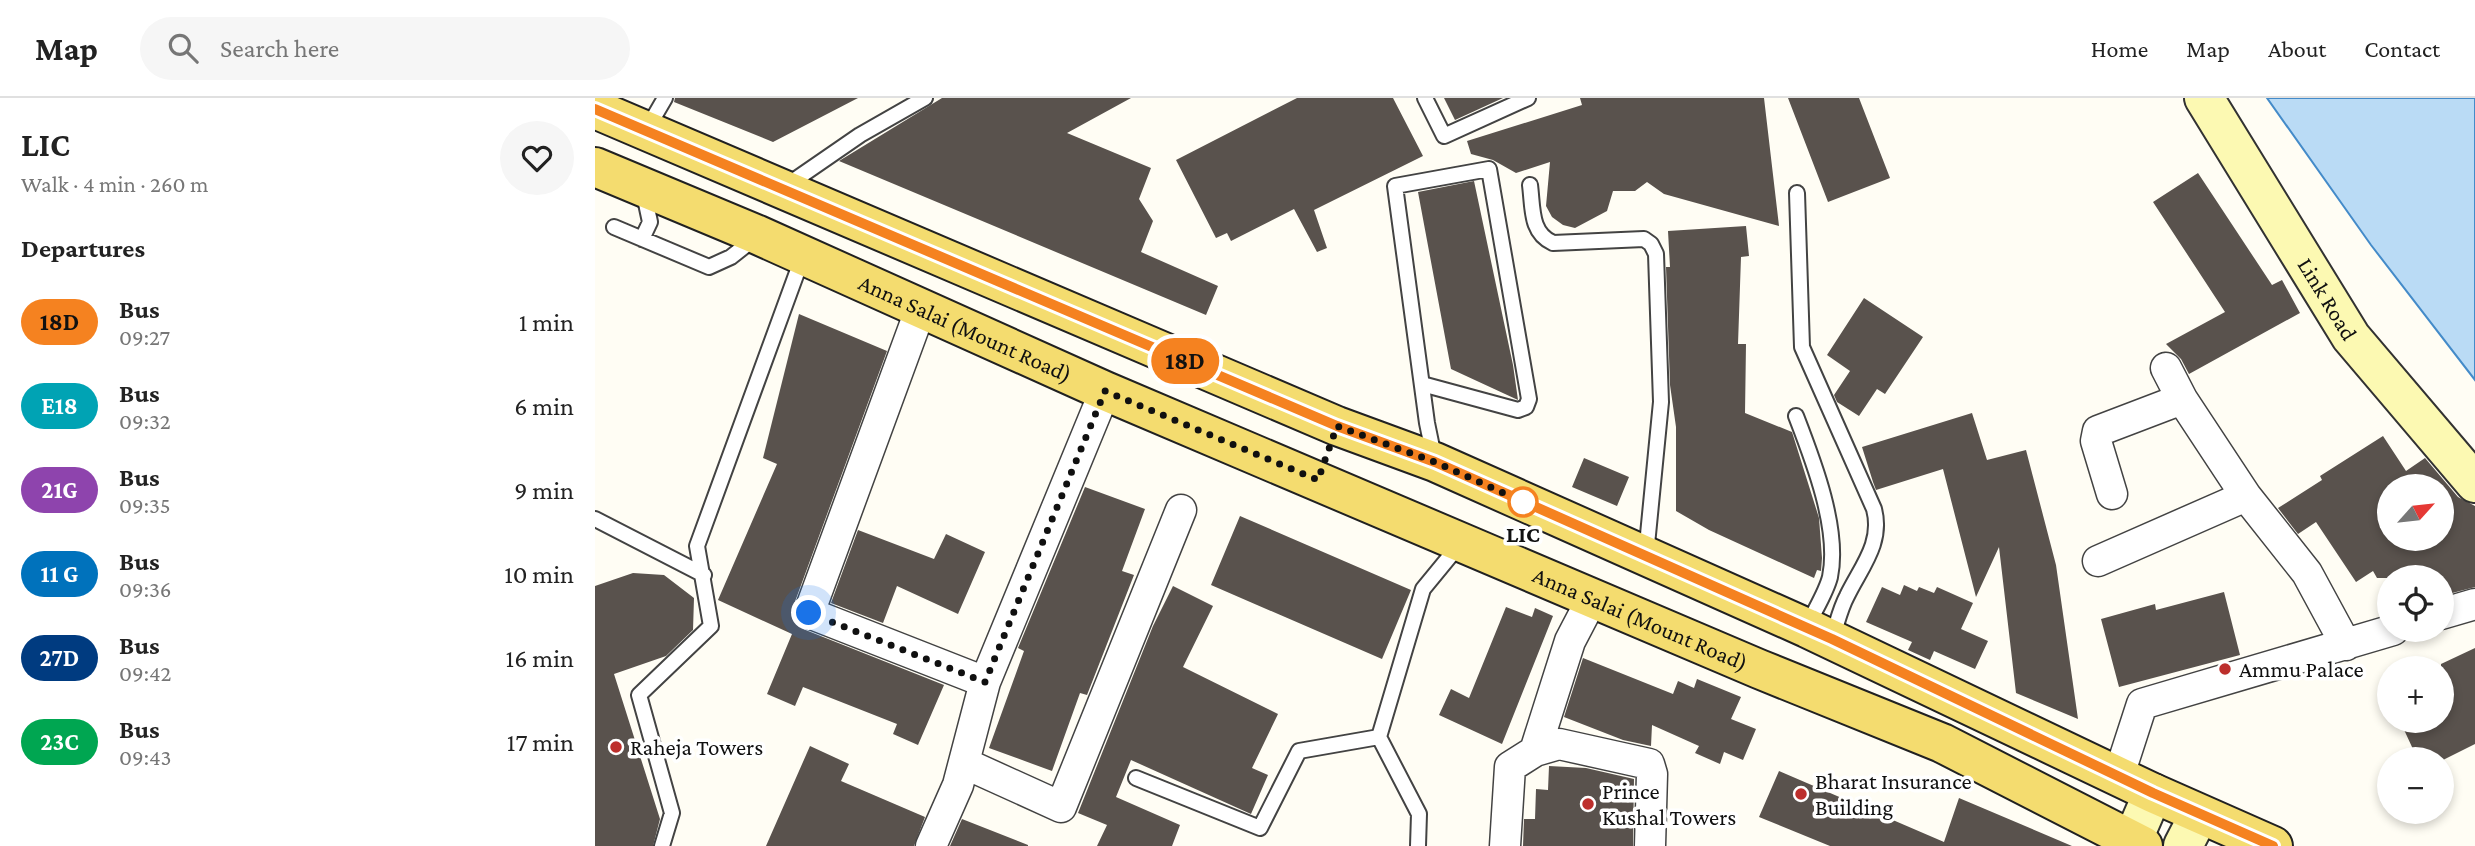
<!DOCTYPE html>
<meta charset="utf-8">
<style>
body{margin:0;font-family:"Crimson Pro",serif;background:#f6f6f6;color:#222;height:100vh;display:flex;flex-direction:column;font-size:26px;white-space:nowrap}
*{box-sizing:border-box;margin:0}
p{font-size:23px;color:#767676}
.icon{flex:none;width:38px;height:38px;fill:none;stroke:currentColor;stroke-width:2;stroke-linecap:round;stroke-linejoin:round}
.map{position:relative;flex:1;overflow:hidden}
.drawer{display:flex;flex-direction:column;background:#fff;width:595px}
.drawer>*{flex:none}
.badge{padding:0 14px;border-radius:23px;font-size:24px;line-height:46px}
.needle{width:46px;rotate:63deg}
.buttons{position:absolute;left:1782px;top:376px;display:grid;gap:14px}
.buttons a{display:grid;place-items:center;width:77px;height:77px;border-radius:50%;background:#fff;box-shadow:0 4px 10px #0003;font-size:35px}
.you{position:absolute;width:35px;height:35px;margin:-18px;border:5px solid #fff;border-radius:50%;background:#1a73e8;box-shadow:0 0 0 10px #1a73e833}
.map>.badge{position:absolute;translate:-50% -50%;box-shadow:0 0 0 4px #fff}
h2{padding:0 21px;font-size:26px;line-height:63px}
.round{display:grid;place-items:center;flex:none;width:74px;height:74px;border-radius:37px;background:#f6f6f6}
.overview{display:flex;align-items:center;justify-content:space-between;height:119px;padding:0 21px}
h1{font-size:33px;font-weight:700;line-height:52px}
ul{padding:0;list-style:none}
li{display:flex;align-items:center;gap:21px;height:84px;padding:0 21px}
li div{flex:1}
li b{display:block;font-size:26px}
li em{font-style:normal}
li .badge{min-width:77px;font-weight:700;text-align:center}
header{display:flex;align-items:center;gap:42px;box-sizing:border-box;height:98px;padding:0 35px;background:#fff;border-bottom:2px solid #e0e0e0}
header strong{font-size:33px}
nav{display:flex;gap:38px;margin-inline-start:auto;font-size:24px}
.search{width:490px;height:63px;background:#f6f6f6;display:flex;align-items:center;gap:18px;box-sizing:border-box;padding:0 24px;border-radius:38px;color:#767676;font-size:26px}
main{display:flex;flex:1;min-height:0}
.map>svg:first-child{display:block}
.water{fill:#badbf5;stroke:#448bc9;stroke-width:2}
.building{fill:#59524d;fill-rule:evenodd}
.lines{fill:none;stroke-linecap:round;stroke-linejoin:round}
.lane-casing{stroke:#434343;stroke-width:18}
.street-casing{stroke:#434343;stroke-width:33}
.secondary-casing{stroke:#323232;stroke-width:42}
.primary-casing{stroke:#212121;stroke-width:42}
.lane{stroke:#fff;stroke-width:14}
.street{stroke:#fff;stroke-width:30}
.secondary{stroke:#fcf9b2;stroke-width:38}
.primary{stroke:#f4dc6f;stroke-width:38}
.line-casing{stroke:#fff;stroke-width:16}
.line{stroke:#f58220;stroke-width:10}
.walk{stroke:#101010;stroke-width:7;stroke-dasharray:0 12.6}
.stop-dot{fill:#fff;stroke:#f58220;stroke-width:3.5}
.poi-dot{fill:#bd2f2c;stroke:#fff;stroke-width:2.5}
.labels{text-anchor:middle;stroke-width:7;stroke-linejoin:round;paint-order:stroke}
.street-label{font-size:23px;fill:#101010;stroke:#fff}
.stop-label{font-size:23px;font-weight:bold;fill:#101010;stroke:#fff}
.poi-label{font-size:23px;fill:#101010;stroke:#fff;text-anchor:start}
</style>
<header>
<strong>Map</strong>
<div class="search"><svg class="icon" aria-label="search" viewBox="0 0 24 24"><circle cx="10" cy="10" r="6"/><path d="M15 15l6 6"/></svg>Search here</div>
<nav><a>Home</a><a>Map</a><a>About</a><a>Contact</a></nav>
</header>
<main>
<section class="drawer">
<div class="overview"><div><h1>LIC</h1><p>Walk · 4 min · 260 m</p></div><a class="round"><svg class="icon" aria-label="heart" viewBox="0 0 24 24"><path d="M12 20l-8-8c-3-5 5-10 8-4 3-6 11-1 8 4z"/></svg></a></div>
<h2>Departures</h2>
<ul>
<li><span class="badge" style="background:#f58220;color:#111">18D</span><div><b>Bus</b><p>09:27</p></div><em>1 min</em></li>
<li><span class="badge" style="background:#00a3b4;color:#fff">E18</span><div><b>Bus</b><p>09:32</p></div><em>6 min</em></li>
<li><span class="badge" style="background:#8e44ad;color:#fff">21G</span><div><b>Bus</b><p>09:35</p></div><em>9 min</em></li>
<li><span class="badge" style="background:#0072bc;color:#fff">11 G</span><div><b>Bus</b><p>09:36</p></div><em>10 min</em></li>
<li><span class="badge" style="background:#003b80;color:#fff">27D</span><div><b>Bus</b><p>09:42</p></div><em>16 min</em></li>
<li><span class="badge" style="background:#00a651;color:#fff">23C</span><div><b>Bus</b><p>09:43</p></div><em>17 min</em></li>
</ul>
</section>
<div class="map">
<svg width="1880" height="748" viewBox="0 0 1880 748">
<rect width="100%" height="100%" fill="#fffdf4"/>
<path class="water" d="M 1672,0 L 1880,0 L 1880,282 L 1776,147 Z"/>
<path class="building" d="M 80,0 L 263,0 L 178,44 L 79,4 Z
M 347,0 L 536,0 L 472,35 L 556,70 L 544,101 L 558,123 L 546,154 L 623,188 L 611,217 L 244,63 Z
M 702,0 L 798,0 L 828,58 L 719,112 L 732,150 L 722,154 L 699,111 L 636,143 L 632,135 L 621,140 L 581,62 Z
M 849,0 L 908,0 L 860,22 Z
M 985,0 L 1169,0 L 1184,128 L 1069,96 L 1052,84 L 1040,93 L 1018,93 L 1012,113 L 980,130 L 968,127 L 957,119 L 951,108 L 955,64 L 921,75 L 898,62 L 876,56 L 872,43 L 987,7 Z
M 1193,0 L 1264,0 L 1295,80 L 1233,104 Z
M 1603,75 L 1677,187 L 1687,182 L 1705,215 L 1594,276 L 1586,261 L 1571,246 L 1630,214 L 1558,104 Z
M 879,83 L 918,267 L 923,302 L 856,271 L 823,94 Z
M 1151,128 L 1154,158 L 1146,159 L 1143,246 L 1151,246 L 1150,315 L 1197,334 L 1224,420 L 1227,460 L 1226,473 L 1222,472 L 1219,480 L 1114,432 L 1081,413 L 1081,329 L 1075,287 L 1071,169 L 1075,169 L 1073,133 Z
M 1269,200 L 1328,239 L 1290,296 L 1282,291 L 1264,318 L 1242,304 L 1239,297 L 1255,273 L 1232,257 Z
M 204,216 L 292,253 L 198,509 L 197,519 L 208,531 L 349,587 L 323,647 L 298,636 L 302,626 L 208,589 L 200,608 L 172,596 L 197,536 L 123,502 L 182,366 L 168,360 Z
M 1377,315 L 1392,362 L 1431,352 L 1461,467 L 1483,621 L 1421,595 L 1404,449 L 1381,499 L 1348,371 L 1281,392 L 1278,384 L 1267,349 Z
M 1788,338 L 1811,373 L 1830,360 L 1863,399 L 1880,408 L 1880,489 L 1846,498 L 1846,480 L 1782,480 L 1778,473 L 1761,484 L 1721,424 L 1703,436 L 1683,410 L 1727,382 L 1725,378 ZM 1794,388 L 1846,388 L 1846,441 L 1794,441 Z
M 989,360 L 1034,379 L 1022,408 L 977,389 Z
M 490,389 L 550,411 L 527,473 L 539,477 L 492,597 L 485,595 L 457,673 L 394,650 L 429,553 L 423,550 Z
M 645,418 L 816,492 L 787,561 L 616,487 Z
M 263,432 L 339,461 L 351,436 L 390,454 L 363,516 L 302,488 L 288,525 L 236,505 Z
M 38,475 L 69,477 L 99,500 L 98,532 L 71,558 L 19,576 L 65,721 L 58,748 L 0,748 L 0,488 Z
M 1309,487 L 1322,493 L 1324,489 L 1339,495 L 1342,489 L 1378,505 L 1366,531 L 1393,543 L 1380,571 L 1339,553 L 1335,562 L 1313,552 L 1317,544 L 1271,524 L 1287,489 L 1305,497 Z
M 578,488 L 618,508 L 588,569 L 683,616 L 657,670 L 673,677 L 656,716 L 536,662 L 521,699 L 585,727 L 577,748 L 502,748 L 512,727 L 483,715 L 558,528 Z
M 1629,494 L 1645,557 L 1524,589 L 1506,521 L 1560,506 L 1561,512 Z
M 911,509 L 937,519 L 940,510 L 958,518 L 907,646 L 844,617 L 856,591 L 874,600 Z
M 1880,550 L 1880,646 L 1848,662 L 1823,662 L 1805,623 L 1846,623 L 1846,566 Z
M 988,560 L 1078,596 L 1083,583 L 1099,590 L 1102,581 L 1146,599 L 1136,621 L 1161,631 L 1148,662 L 1129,654 L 1125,666 L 1100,655 L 1104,648 L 1057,627 L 1056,648 L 1028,642 L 969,619 Z
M 215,648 L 254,666 L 246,683 L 330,719 L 319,748 L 171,748 Z
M 954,668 L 991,670 L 1039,681 L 1038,748 L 928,748 L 929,721 L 940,721 L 941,691 L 953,692 Z
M 1184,673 L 1349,744 L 1364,700 L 1477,748 L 1235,748 L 1164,719 Z
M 367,721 L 433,747 L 433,748 L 355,748 Z"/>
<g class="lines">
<defs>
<path id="lane" d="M 830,0 L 849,38 L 933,0
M 52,31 L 70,0
M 935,87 C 938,110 935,135 958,145 L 1049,141 L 1056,146 L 1061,156 L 1066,304 L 1051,457
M 191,88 L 265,37 L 330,0
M 1202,95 L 1207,249 L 1279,411 C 1288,445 1266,469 1252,498 C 1245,511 1242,526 1237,540
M 19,129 L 114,169 L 136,159 L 160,140
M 47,141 L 55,124 L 49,96
M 827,286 L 923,312 L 931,309 L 934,301 L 894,71 L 800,88 L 832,325 L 839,359
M 1201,318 C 1218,362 1245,431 1235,479 C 1231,495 1219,513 1212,529
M 0,421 L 109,477
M 784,639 L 824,716 L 823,748
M 541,680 L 665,730 L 704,653 L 784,639 L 828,491 L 865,446
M 67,748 L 77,715 L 44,597 L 116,528 L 102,448 L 208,158"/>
<path id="street" d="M 326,210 L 214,515 L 390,584
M 1571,270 L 1587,301 L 1651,398 L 1712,475 L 1751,547
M 1517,396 L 1501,343 L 1503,333 L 1587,301
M 1503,463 L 1651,398
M 1846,516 L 1880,506
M 940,653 L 975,543 L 998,499
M 369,665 L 466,709 L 586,412
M 1524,677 L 1547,606 L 1798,532
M 336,748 L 363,687 L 390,584 L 510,293
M 910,748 L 915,669 L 940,653 L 964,646 L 1054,666 L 1057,676 L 1055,748"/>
<g id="secondary">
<path id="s1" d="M 1609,0 L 1756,239 L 1880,385"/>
<path d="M 1535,748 L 1558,695"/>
<path d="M 1588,748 L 1604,717"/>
</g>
<g id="primary">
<path d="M 0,11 L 742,328 L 840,364 L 1212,530 L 1558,695 L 1678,748"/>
<path id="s2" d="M 0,69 L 163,137 L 510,293 L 1164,571 L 1347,645 L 1548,748"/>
</g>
</defs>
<use href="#lane" class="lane-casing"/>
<use href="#street" class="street-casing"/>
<use href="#secondary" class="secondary-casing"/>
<use href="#primary" class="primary-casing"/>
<use href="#lane" class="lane"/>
<use href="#street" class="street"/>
<use href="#secondary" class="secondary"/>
<use href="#primary" class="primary"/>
</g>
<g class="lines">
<defs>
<path id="line" d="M 0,11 L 742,328 L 840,364 L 1237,541 L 1558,695 L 1678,748"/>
</defs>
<use href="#line" class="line-casing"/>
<use href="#line" class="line"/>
<path class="walk" d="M 214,515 L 390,584 L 510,293 L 723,382 L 742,328 L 840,364 L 933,406 L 928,404"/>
</g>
<circle class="stop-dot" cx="928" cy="404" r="14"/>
<g class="poi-dot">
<circle cx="1630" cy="571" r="7"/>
<circle cx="21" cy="649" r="7"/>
<circle cx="1206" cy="696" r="7"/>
<circle cx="993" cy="706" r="7"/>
</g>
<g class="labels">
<g class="street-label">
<text dy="8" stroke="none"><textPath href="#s1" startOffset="236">Link Road</textPath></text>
<text dy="8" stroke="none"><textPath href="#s2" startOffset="404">Anna Salai (Mount Road)</textPath></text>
<text dy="8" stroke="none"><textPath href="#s2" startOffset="1139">Anna Salai (Mount Road)</textPath></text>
</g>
<g class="stop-label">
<text x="928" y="444">LIC</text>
</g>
<g class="poi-label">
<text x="1644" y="579">Ammu Palace</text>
<text x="35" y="657">Raheja Towers</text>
<text x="1220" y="691">Bharat Insurance<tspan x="1220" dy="26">Building</tspan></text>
<text x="1007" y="701">Prince<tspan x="1007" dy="26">Kushal Towers</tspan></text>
</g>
</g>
</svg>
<div class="buttons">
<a><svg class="needle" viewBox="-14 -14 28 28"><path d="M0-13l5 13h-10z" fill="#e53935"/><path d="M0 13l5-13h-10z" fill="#767676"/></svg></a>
<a><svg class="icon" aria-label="locate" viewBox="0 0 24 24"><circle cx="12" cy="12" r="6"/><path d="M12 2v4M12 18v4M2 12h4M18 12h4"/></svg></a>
<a>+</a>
<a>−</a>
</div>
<div class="you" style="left:214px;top:515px"></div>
<b class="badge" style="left:590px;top:263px;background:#f58220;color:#111">18D</b>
</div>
</main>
